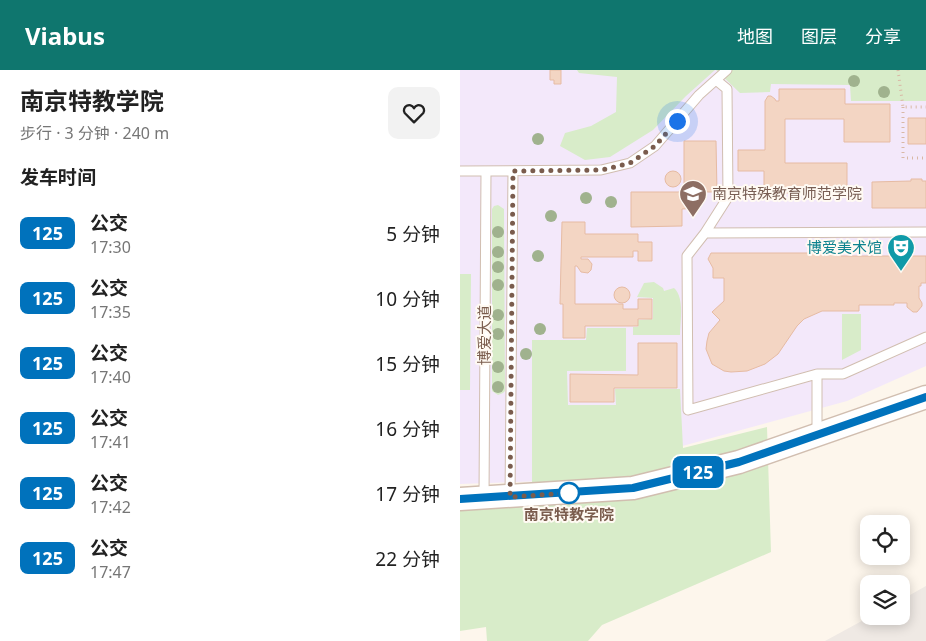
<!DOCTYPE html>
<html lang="zh">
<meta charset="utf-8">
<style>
body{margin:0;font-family:"Noto Sans","Noto Sans SC",sans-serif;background:#f2f2f2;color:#222;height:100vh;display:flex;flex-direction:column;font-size:19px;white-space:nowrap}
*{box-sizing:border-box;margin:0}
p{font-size:16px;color:#767676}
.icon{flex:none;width:28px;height:28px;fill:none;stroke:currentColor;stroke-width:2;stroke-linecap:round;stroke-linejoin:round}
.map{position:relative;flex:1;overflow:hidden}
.panel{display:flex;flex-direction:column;background:#fff;width:460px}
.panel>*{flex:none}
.badge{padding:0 10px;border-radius:8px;font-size:18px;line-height:32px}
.tools{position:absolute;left:400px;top:445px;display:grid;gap:10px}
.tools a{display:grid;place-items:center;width:50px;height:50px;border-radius:10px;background:#fff;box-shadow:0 2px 12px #0003;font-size:25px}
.you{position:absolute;width:25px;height:25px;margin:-12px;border:4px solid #fff;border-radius:50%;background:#1a73e8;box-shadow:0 0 0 8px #1a73e833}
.map>.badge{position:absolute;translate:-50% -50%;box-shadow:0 0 0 2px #fff}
h2{padding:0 20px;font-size:19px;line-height:45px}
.round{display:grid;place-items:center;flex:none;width:52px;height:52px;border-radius:10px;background:#f2f2f2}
.headline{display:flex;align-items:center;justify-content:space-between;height:85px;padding:0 20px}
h1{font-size:24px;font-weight:700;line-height:38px}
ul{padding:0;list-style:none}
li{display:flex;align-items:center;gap:15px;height:65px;padding:0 20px}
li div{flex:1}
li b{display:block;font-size:19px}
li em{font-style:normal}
li .badge{min-width:55px;font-weight:700;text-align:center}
header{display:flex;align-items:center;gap:30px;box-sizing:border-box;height:70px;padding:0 25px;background:#0f766e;color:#fff}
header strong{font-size:24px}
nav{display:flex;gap:28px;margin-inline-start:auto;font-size:18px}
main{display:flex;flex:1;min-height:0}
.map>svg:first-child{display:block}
.industrial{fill:#efe9e4}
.education{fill:#f3e8fa}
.green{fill:#d8ecc9}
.building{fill:#f3d5c3;stroke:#e6bba3}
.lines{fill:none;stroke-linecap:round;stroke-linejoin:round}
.service-casing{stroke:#d1beb0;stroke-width:11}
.tertiary-casing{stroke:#d1beb0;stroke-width:25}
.path{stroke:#d9b8a5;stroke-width:3;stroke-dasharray:1 4;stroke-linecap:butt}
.service{stroke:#fff;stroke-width:9}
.tertiary{stroke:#fff;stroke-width:22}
.tree{fill:#a0b28e}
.line-casing{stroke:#fff;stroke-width:11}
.line{stroke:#0072bc;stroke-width:8}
.walk{stroke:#7a5c4d;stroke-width:5;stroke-dasharray:0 9}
.stop-dot{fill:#fff;stroke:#0072bc;stroke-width:2.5}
.labels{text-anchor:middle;stroke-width:4;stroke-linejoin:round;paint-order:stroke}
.education-label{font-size:15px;fill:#785e54;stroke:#fffaf3;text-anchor:start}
.culture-label{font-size:15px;fill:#0d838f;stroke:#fffaf3;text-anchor:end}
.street-label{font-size:15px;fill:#7a5c4d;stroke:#fffaf3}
.stop-label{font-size:15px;font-weight:bold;fill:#7a5c4d;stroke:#fffaf3}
</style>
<header>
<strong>Viabus</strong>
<nav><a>地图</a><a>图层</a><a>分享</a></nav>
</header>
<main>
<section class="panel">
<div class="headline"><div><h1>南京特教学院</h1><p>步行 · 3 分钟 · 240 m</p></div><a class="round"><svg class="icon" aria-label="heart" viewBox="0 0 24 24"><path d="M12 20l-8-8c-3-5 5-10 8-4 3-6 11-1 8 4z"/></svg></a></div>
<h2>发车时间</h2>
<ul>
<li><span class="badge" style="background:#0072bc;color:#fff">125</span><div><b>公交</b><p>17:30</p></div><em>5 分钟</em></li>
<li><span class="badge" style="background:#0072bc;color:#fff">125</span><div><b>公交</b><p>17:35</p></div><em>10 分钟</em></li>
<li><span class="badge" style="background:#0072bc;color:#fff">125</span><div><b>公交</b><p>17:40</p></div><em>15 分钟</em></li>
<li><span class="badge" style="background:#0072bc;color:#fff">125</span><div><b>公交</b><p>17:41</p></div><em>16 分钟</em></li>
<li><span class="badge" style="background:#0072bc;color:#fff">125</span><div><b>公交</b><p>17:42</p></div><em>17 分钟</em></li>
<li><span class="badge" style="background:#0072bc;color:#fff">125</span><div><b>公交</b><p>17:47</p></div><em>22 分钟</em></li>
</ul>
</section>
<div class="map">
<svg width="466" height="571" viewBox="0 0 466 571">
<rect width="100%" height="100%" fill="#fdf6ec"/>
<path class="industrial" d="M 466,516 L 466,571 L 365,571 L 411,546 L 441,546 L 441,530 Z"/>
<path class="education" d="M 0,0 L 466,0 L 466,296 L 387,331 L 193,384 L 85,411 L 0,414 Z"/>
<path class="green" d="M 117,0 L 255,0 L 226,26 L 193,60 L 150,87 L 125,90 L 100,76 L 105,63 L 131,56 L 156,42 L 157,7 L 119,3 Z
M 256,0 L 466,0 L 466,31 L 391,31 L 390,15 L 311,14 L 310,22 L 280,23 Z
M 38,135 L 44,139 L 45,321 L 43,323 L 38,325 L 32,321 L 32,139 L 34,136 Z
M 0,204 L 11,204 L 10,320 L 0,320 Z
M 194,212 L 203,218 L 204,221 L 214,218 C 225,228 220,251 220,265 L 173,265 L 173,257 L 178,257 L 178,250 L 193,249 L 193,228 L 177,227 L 184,213 Z
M 382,244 L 401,244 L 401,280 L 382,290 Z
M 127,258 L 166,258 L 166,301 L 107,301 L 108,335 L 156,335 L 155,319 L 220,319 L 223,378 L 307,357 L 311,482 L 142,555 L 128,571 L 27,571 L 26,557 L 0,561 L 0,422 L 72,419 L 72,270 L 126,270 Z"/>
<path class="building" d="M 90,0 L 101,0 L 101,14 L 94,14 L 94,10 L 90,10 Z
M 319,19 L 385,19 L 385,34 L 430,34 L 430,72 L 384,72 L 384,49 L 325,49 L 325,93 L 387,93 L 387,116 L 378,116 L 378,123 L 304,123 L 304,101 L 278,101 L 278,80 L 305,80 L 305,31 L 308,26 L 311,26 L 315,29 L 316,31 L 319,31 Z
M 448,48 L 466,48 L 466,74 L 448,74 Z
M 224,71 L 256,71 L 257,122 L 239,122 L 240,138 L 222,139 L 222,156 L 171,157 L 171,122 L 224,122 Z
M205 109a8 8 0 1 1 16 0a8 8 0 1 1-16 0Z
M 451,109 L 462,109 L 462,111 L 466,111 L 466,138 L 412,138 L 412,112 L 451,111 Z
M 102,152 L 125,152 L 125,164 L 178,164 L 178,172 L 192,172 L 192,191 L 178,191 L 178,181 L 173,181 L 173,187 L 121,187 L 121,189 L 128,189 L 132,194 L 131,200 L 128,203 L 121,202 L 117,196 L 115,196 L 115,234 L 163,234 L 163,239 L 178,239 L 178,229 L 192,229 L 192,249 L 178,249 L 178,256 L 125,256 L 125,268 L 103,268 L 103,234 L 100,234 Z
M 251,183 L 381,183 L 381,186 L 431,186 L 431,183 L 450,183 L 450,186 L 466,186 L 466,213 L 461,213 L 461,216 L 459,216 L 459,228 L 462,233 L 462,236 L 457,242 L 453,242 L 447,237 L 447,233 L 434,233 L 434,235 L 399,235 L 399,241 L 362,241 L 344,249 L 337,256 L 318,284 L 305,294 L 287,301 L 271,302 L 264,301 L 252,294 L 246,279 L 247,271 L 249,263 L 260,250 L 252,242 L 264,231 L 264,208 L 253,208 L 253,198 L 248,189 Z
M154 225a8 8 0 1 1 16 0a8 8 0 1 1-16 0Z
M 178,273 L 217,273 L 217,318 L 154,318 L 154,332 L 110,332 L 110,304 L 178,305 Z"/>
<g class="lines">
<defs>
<path id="service" d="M 0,101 L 141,100 L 170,93 L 195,76 L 239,25 L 267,0
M 245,163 L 268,127 L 267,19 L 256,10
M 357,304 L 228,340 L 227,186 L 245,163 L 466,162
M 357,365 L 357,304 L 383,304 L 466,267
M 50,427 L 53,101
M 24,428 L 26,101"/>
<path id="tertiary" d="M 0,429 L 173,418 L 279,392 L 466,327"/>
</defs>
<use href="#service" class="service-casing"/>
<use href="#tertiary" class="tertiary-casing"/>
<path class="path" d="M 438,0 L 443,37 L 466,37
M 443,37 L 443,88 L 466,88"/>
<use href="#service" class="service"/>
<use href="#tertiary" class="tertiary"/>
</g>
<g class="tree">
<circle cx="394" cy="11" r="6"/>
<circle cx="424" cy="22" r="6"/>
<circle cx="78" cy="69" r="6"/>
<circle cx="126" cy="128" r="6"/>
<circle cx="151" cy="132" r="6"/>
<circle cx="91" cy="146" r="6"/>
<circle cx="38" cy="162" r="6"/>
<circle cx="38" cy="182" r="6"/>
<circle cx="78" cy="186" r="6"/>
<circle cx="38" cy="197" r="6"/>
<circle cx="38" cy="215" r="6"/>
<circle cx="38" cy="245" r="6"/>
<circle cx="80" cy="259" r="6"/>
<circle cx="38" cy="264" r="6"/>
<circle cx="66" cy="284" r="6"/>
<circle cx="38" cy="297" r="6"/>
<circle cx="38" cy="317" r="6"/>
</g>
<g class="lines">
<defs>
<path id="line" d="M 0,429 L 173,418 L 279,392 L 466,327"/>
</defs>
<use href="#line" class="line-casing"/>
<use href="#line" class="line"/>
<path class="walk" d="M 109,423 L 50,427 L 53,101 L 142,100 L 170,93 L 195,76 L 217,51"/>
</g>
<defs>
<symbol id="university-pin" viewBox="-11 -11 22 30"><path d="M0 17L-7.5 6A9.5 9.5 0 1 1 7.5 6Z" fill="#8d6e63" stroke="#fffaf3"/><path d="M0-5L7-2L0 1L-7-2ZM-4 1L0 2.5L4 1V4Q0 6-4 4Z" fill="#fff"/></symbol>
<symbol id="theatre-pin" viewBox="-11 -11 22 30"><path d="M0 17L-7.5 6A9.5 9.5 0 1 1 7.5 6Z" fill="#0f9aa8" stroke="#fffaf3"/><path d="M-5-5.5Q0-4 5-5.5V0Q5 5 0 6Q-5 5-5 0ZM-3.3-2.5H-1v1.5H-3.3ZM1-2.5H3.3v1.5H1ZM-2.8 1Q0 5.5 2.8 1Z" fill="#fff"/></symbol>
</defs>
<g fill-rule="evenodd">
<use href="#university-pin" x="217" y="108" width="32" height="43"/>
<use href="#theatre-pin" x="425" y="162" width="32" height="43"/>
</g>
<circle class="stop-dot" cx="109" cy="423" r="10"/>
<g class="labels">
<g class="education-label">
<text x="252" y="129">南京特殊教育师范学院</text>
</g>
<g class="culture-label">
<text x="422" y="183">博爱美术馆</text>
</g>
<g class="street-label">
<text transform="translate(25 265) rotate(-90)" y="5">博爱大道</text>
</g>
<g class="stop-label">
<text x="109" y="450">南京特教学院</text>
</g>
</g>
</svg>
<div class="tools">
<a><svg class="icon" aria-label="locate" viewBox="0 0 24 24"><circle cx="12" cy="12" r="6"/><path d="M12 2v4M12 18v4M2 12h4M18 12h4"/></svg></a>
<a><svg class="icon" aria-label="layers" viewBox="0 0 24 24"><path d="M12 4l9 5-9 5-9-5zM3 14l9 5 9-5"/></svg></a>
</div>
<div class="you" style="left:217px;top:51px"></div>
<b class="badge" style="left:238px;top:402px;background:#0072bc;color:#fff">125</b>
</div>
</main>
